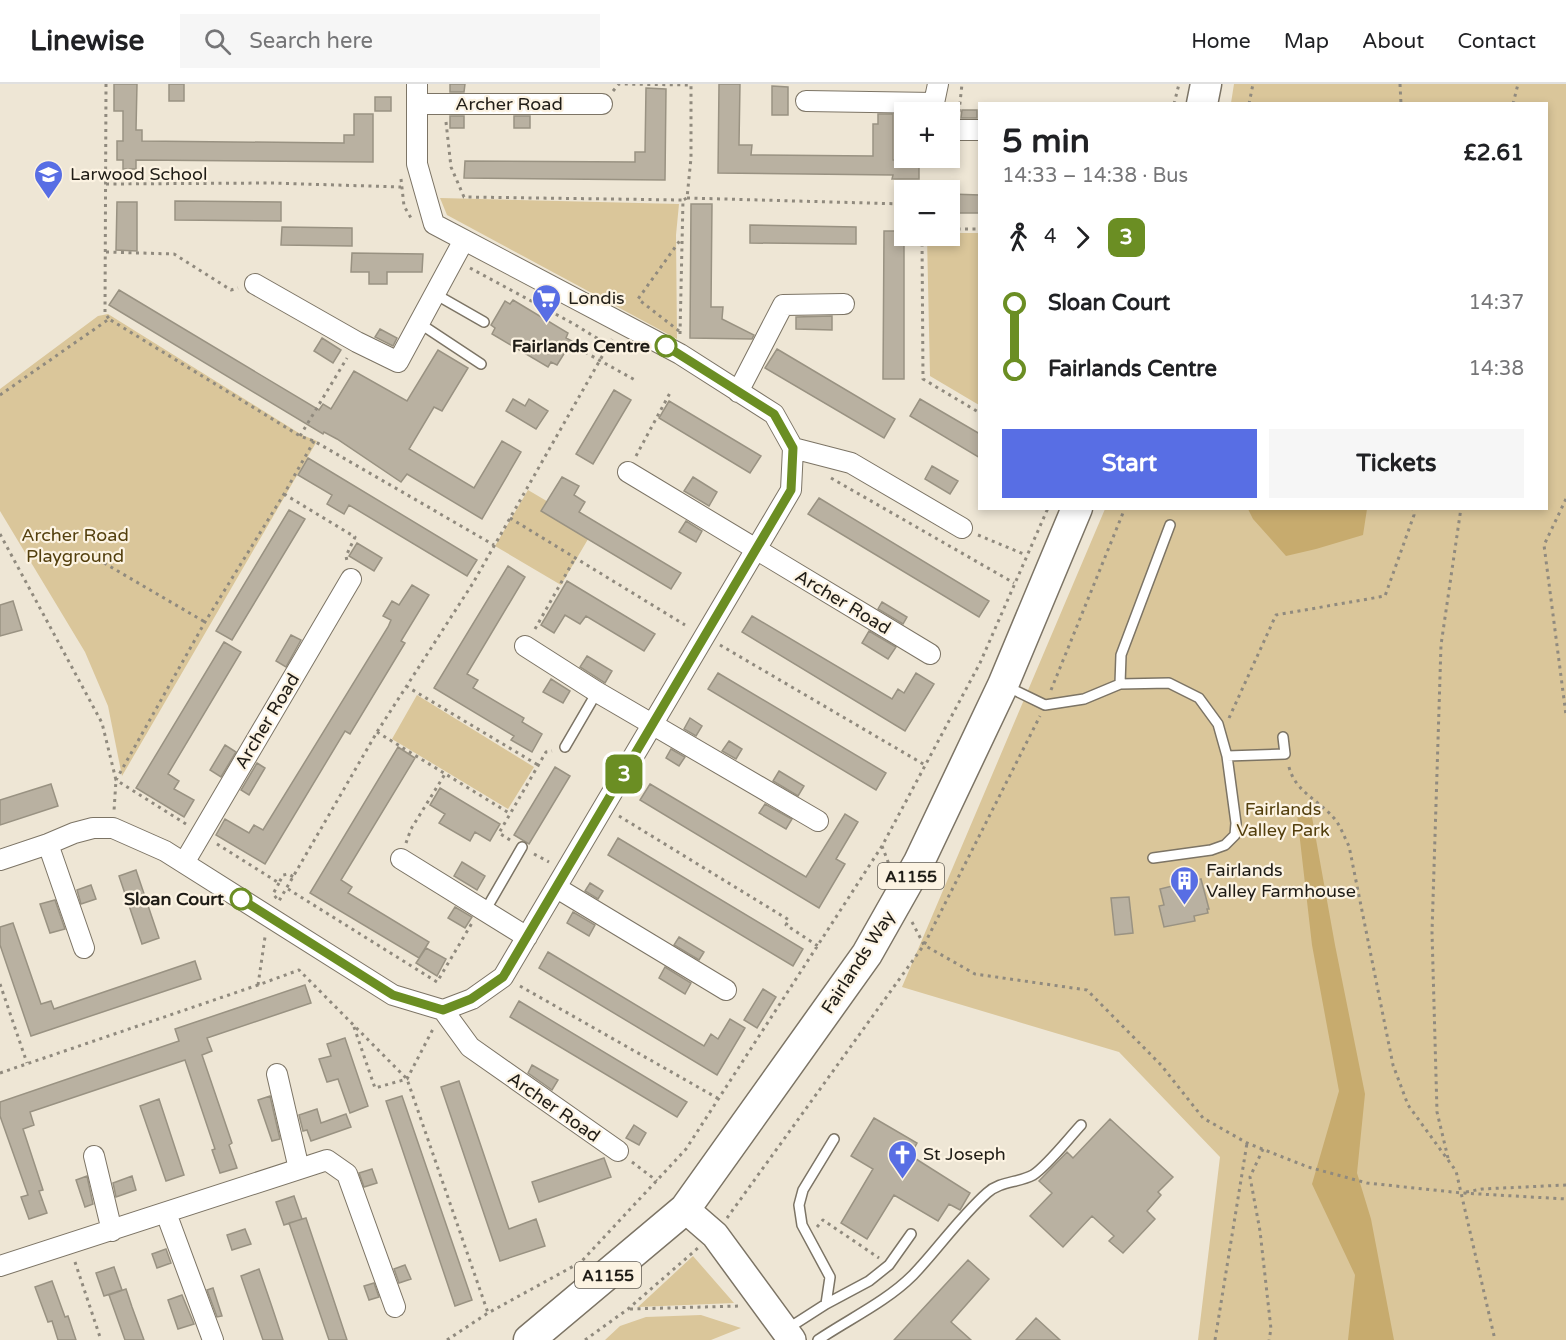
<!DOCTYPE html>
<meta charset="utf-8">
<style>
body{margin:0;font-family:"Varela Round",sans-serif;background:#f6f6f6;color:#202124;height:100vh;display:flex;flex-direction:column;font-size:22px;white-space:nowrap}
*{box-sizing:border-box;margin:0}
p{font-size:20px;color:#757577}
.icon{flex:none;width:33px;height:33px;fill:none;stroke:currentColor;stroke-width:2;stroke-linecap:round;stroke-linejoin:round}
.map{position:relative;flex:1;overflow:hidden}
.sheet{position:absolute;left:978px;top:18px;width:570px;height:408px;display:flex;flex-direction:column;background:#fff;border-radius:0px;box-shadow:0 3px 9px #0003}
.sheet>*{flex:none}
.badge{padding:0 12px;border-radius:9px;font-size:21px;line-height:39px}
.controls{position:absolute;left:894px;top:18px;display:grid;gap:12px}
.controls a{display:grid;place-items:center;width:66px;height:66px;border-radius:0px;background:#fff;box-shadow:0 3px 9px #0003;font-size:30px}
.map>.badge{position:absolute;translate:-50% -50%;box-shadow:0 0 0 3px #fff}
.legs{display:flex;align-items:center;gap:9px;height:66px;padding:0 24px;font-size:20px}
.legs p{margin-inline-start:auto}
.overview{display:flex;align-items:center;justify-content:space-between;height:102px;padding:0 24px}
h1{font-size:33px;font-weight:700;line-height:45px}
.primary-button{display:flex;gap:12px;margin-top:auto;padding:12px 24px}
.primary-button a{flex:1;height:69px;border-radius:0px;background:#586ee4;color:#fff;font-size:24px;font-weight:700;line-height:69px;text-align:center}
.primary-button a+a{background:#f6f6f6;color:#202124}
ul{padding:0 24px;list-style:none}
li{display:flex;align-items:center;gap:21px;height:66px;font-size:22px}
li i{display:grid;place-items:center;width:9px;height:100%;margin:0 8px;background:currentColor}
li i::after{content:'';width:15px;height:15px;margin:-8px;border:4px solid;border-radius:50%;background:#fff}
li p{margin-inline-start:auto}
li:first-child i{background:linear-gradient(#0000 50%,currentColor 0)}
li:last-child i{background:linear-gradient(currentColor 50%,#0000 0)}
header{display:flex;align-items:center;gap:36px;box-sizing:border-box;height:84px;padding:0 30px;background:#fff;border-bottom:2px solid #e0e0e0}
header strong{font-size:28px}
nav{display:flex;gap:33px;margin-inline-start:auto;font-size:21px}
.search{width:420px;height:54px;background:#f6f6f6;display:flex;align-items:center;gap:15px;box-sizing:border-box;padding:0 21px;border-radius:0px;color:#757577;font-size:22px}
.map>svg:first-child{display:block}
.green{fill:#dac69a}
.water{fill:#c7ab6e}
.building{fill:#b9b1a1;stroke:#999282;stroke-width:1.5}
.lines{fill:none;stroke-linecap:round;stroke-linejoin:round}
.lane-casing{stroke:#7c7465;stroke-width:12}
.street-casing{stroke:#7c7465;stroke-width:22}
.secondary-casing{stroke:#7c7465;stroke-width:30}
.primary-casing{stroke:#7c7465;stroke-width:33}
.path{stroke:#908a7e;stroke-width:3;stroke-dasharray:3 4.5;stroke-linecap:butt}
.lane{stroke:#fff;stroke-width:9}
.street{stroke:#fff;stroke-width:20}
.secondary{stroke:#fff;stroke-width:27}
.primary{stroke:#fff;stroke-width:30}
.line-1-casing{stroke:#fff;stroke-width:14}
.line-1{stroke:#6b8e23;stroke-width:9}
.stop-1-dot{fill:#fff;stroke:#6b8e23;stroke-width:3}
.labels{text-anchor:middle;stroke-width:4.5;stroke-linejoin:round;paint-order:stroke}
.shield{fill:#fcf3e2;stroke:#615c53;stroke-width:1.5}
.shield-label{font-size:16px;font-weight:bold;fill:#1f1c16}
.street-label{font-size:18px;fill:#1f1c16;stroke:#fcf3e2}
.poi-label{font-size:18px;fill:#1f1c16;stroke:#fcf3e2;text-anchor:start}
.stop-label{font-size:18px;font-weight:bold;fill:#1f1c16;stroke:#fcf3e2;text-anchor:end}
.park-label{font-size:18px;fill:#533f0d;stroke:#fcf3e2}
</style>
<header>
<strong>Linewise</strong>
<div class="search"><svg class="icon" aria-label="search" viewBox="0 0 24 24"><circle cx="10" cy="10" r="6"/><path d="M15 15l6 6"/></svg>Search here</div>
<nav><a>Home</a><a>Map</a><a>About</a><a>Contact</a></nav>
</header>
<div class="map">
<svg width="1566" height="1256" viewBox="0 0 1566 1256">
<rect width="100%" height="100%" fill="#eee6d5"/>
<path class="green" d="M 1234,0 L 1566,0 L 1566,1256 L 1198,1256 L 1220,1073 L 1119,968 L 902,903 L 1105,425 L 1546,424 L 1546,20 L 1231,19 Z
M 440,114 L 679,120 L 676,151 L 677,255 L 447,131 Z
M 950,149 L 979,149 L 979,321 L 930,292 L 927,152 L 950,152 Z
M 108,230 L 302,351 L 317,357 L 122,692 L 108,622 L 85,568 L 0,427 L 0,305 L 98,232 Z
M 528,406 L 594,445 L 561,501 L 495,462 Z
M 417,611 L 534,683 L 508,725 L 392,655 Z
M 693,1172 L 734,1219 L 638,1223 Z
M 701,1231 L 741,1244 L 711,1256 L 605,1256 L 620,1242 L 646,1233 Z"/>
<path class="water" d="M 1248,425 L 1367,425 L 1363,451 L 1316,465 L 1286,472 L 1253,435 Z
M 1296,721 L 1312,733 L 1335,861 L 1365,1010 L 1357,1089 L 1371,1135 L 1394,1256 L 1348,1256 L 1355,1191 L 1312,1100 L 1339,1007 L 1312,861 Z"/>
<path class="building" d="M 114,0 L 137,0 L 136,46 L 142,46 L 142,57 L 344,59 L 344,51 L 354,51 L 354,30 L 373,30 L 373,78 L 136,76 L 136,85 L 123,85 L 123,76 L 117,76 L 117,57 L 123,57 L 123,27 L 114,27 Z
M 169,0 L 184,0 L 184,17 L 169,17 Z
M 450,0 L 465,0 L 464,8 L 450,8 Z
M 719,0 L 740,0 L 739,61 L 752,61 L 751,71 L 873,72 L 873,40 L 878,40 L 878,30 L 893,30 L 893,76 L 919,76 L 919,95 L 892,95 L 893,91 L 718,89 Z
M 772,2 L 788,3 L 788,31 L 772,31 Z
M 646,4 L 666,5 L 665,96 L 464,94 L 465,77 L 635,78 L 635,68 L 645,68 Z
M 375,13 L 391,13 L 391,27 L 375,27 Z
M 962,26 L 977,26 L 977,34 L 961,34 Z
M 450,32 L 464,32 L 464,44 L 450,44 Z
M 514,32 L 530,32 L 530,44 L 514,44 Z
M 950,110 L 980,111 L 980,129 L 950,129 Z
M 175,117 L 281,118 L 281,137 L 175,136 Z
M 117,118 L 137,118 L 137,167 L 116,166 Z
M 691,120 L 712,120 L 711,223 L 723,223 L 722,235 L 754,251 L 752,255 L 690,254 Z
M 750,141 L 856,143 L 856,160 L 750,159 Z
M 282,143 L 352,144 L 352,162 L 281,161 Z
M 884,147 L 904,147 L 904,295 L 883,295 Z
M 352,169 L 423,170 L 422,188 L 387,188 L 387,200 L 369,200 L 369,188 L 351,188 Z
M 119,206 L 319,326 L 323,320 L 331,325 L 354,287 L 407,317 L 438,266 L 468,284 L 442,327 L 434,323 L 409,365 L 474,404 L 502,357 L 521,368 L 482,435 L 407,390 L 401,398 L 337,355 L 324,348 L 323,350 L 109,221 Z
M 513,216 L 568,249 L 566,254 L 572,257 L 557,281 L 551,278 L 548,283 L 492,250 L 495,244 L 491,241 L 505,217 L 510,220 Z
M 832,232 L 832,246 L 796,245 L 796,233 Z
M 380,245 L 397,254 L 393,262 L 375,253 Z
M 322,254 L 341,266 L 333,279 L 314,267 Z
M 777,265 L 895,335 L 884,354 L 765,284 Z
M 614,306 L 631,316 L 593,380 L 576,370 Z
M 513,315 L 525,322 L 529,315 L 548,327 L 536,345 L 506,327 Z
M 920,315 L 980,350 L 980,374 L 910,332 Z
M 669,317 L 761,372 L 750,389 L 659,334 Z
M 308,374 L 477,476 L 467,492 L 349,421 L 344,430 L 327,420 L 332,411 L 298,391 Z
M 932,382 L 958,397 L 950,410 L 925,395 Z
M 562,393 L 579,402 L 574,411 L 585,418 L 579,428 L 681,489 L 671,505 L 541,427 Z
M 693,393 L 717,408 L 709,422 L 684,407 Z
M 819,414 L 989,517 L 979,533 L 808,430 Z
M 289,426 L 305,435 L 232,556 L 216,547 Z
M 686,437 L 702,447 L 696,458 L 679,448 Z
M 357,459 L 382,474 L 374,487 L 349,472 Z
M 508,482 L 525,493 L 467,590 L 478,596 L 473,604 L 524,634 L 522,638 L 542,650 L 532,668 L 511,656 L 514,652 L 434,604 Z
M 567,497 L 655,550 L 644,567 L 586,532 L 580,540 L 565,531 L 554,549 L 541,541 Z
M 412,501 L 429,511 L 401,557 L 405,559 L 350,650 L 345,647 L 265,780 L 216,751 L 225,735 L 249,749 L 254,741 L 263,746 L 388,543 L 391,536 L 383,532 L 392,517 L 399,521 Z
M 13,517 L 22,546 L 0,552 L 0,521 Z
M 882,518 L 907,533 L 903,540 L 878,525 Z
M 752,532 L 892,615 L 898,605 L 904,609 L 916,589 L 934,600 L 905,647 L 742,548 Z
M 869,547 L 896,563 L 888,575 L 862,559 Z
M 291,551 L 301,556 L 286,583 L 276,577 Z
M 224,558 L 241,568 L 168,690 L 179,697 L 174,705 L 194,716 L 184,733 L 136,704 Z
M 587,572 L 612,587 L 605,599 L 580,583 Z
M 718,589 L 886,689 L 876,706 L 708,605 Z
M 551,595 L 570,607 L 563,619 L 543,608 Z
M 690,634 L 702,642 L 696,652 L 684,645 Z
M 729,657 L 742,665 L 736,675 L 722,667 Z
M 225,661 L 236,668 L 221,693 L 210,686 Z
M 398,663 L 415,674 L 341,796 L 352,803 L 348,809 L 429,858 L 419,874 L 310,809 Z
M 671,665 L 685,673 L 679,682 L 666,674 Z
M 257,679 L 265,684 L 249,711 L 241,706 Z
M 555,683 L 570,692 L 529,760 L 514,751 Z
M 779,687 L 804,702 L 798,712 L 773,697 Z
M 51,700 L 58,722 L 0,741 L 0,716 Z
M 650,700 L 806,793 L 845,730 L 858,738 L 836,775 L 845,780 L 819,824 L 640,716 Z
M 440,704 L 500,740 L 490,757 L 475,748 L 470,757 L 439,739 L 445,730 L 430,721 Z
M 765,720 L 792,735 L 786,745 L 759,729 Z
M 618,754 L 803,865 L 793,882 L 608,771 Z
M 462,778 L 485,792 L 477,806 L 454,792 Z
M 136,786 L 159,854 L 142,860 L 119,792 Z
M 1201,795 L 1209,825 L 1207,825 L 1208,829 L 1194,832 L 1195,837 L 1164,843 L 1159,822 L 1164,821 L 1160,805 Z
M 590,799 L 603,807 L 598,815 L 585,807 Z
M 91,801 L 96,815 L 81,820 L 77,806 Z
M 1129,813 L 1133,849 L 1115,851 L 1111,814 Z
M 55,816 L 65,845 L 50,849 L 40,820 Z
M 455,823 L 472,833 L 465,844 L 448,834 Z
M 573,828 L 595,841 L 589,852 L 567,839 Z
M 13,839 L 41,920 L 51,917 L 54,925 L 195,877 L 201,895 L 31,952 L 0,861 L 0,843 Z
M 679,853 L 704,868 L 699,876 L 674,861 Z
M 426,864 L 446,875 L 437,892 L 416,879 Z
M 548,868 L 704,962 L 711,950 L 718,955 L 730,935 L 745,944 L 717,991 L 539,884 Z
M 665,883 L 691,899 L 685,910 L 659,894 Z
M 305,901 L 311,919 L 207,954 L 212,967 L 202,971 L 232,1059 L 229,1061 L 237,1084 L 220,1089 L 212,1066 L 215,1065 L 185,976 L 30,1028 L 34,1041 L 23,1045 L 43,1106 L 39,1107 L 47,1129 L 29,1135 L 21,1113 L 28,1111 L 0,1032 L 0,1018 L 179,957 L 175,945 Z
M 763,905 L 776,913 L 757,944 L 744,936 Z
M 519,917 L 687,1018 L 677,1033 L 510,933 Z
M 345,954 L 368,1022 L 350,1029 L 338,995 L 327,998 L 319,975 L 331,972 L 327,960 Z
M 532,981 L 558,996 L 552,1006 L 528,989 Z
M 459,997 L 509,1145 L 536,1135 L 545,1162 L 500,1177 L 441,1003 Z
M 270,1012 L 280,1055 L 272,1057 L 258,1016 Z
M 402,1012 L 472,1216 L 455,1222 L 386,1017 Z
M 159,1015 L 184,1091 L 166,1097 L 140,1022 Z
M 317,1025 L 321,1039 L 346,1030 L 351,1043 L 311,1057 L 307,1046 L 303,1047 L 299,1031 Z
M 874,1034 L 917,1059 L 911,1070 L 916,1073 L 916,1075 L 970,1109 L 960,1126 L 949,1120 L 938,1137 L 894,1111 L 867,1155 L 841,1139 L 873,1085 L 851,1072 Z
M 1110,1035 L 1173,1093 L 1158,1108 L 1161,1111 L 1147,1127 L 1155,1135 L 1123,1169 L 1109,1157 L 1114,1152 L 1092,1132 L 1063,1163 L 1030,1132 L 1052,1109 L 1039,1097 L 1067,1068 L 1073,1074 Z
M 634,1041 L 646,1049 L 639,1061 L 626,1054 Z
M 604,1074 L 611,1093 L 539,1118 L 532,1098 Z
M 372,1085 L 377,1099 L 364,1103 L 359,1089 Z
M 87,1092 L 93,1120 L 85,1123 L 76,1096 Z
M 132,1092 L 136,1106 L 116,1113 L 113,1099 Z
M 294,1112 L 302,1135 L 284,1141 L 276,1118 Z
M 306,1134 L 329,1202 L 347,1256 L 329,1256 L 289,1139 Z
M 245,1145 L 251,1160 L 232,1166 L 227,1151 Z
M 166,1165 L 171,1179 L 157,1184 L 152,1170 Z
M 968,1176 L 989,1195 L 951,1238 L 971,1256 L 894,1256 Z
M 405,1181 L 411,1195 L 399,1199 L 394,1185 Z
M 114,1183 L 122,1206 L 104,1212 L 96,1189 Z
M 259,1185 L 271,1220 L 283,1256 L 263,1256 L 241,1192 Z
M 52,1197 L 65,1233 L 68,1232 L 76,1256 L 58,1256 L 52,1237 L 48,1238 L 35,1203 Z
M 374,1199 L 379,1213 L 369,1216 L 364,1202 Z
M 213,1204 L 222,1232 L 217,1233 L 207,1206 Z
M 126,1205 L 132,1223 L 144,1256 L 125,1256 L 109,1211 Z
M 182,1211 L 194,1240 L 178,1245 L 168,1216 Z
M 1036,1234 L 1060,1256 L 1016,1256 Z"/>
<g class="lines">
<defs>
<path id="lane" d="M 435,210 L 484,238
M 419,239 L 481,280
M 1120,600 L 1169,599 L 1199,614 L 1218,640 L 1227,672 L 1236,739 L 1235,751 L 1225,761 L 1211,766 L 1153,774
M 1008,603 L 1045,621 L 1084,615 L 1120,600 L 1121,571 L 1170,441
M 565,663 L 597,608
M 1227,672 L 1285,670 L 1283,653
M 485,827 L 522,763
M 826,1220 L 869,1197 L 889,1181 L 911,1150
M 787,1245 L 826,1220 L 830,1193 L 802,1141 L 799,1121 L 803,1106 L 834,1055
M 818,1256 C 849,1235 886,1218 913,1191 C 938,1165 959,1134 987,1109 C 1000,1097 1018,1099 1033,1091 C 1047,1082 1068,1055 1081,1041"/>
<path id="street" d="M 806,17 L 934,19 L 938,0
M 417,20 L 602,20
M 950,46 L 980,46
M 255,200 L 357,258 L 398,278 L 464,156
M 738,308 L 783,221 L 844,220
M 793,364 L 851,379 L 962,444
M 628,388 L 930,570
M 525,562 L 597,608 L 818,737
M 48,760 L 84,864
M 401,775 L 527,853
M 0,776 L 48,760 L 74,749 L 93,744 L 113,744 L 165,767 L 393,911 L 443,926 L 472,915 L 503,893 L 791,406 L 793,364 L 774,330 L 680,270 L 434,140 L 417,80 L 417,0
M 184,779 L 351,495
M 557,804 L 726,906
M 443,926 L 470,963 L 618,1067
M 277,990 L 299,1085
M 94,1072 L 112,1147
M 166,1129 L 213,1256
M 0,1182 L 327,1076 L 347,1090 L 395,1223"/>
<path id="secondary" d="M 685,1125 L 715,1151 L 792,1256"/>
<path id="primary" d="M 1202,20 L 1206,0
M 529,1256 L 685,1125 L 867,870 L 919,778 L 1003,601 L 1077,424"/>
</defs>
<use href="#lane" class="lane-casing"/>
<use href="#street" class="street-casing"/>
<use href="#secondary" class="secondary-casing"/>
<use href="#primary" class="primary-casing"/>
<path class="path" d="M 106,0 L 105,229 L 109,235
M 1400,0 L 1401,20
M 613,7 L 619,0 L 690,1
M 1174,20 L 1179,0
M 1249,20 L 1253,0
M 1513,20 L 1518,0
M 959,28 L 962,0
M 446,38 L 451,83 L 464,113 L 683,116
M 401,95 L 404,122 L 411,134
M 106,100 L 271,99 L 401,103
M 687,114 L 904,120
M 950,145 L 980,145
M 922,152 L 923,295 L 980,329
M 106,168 L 174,170 L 231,206 L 238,204
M 470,184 L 574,240 L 608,261
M 679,247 L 638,215 L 681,155
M 680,250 L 683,116 L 687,114 L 691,74 L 691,0
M 572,261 L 635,296
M 0,311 L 109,235 L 300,352 L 314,357 L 494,461
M 300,352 L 347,274
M 636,372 L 671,307
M 831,394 L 1014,499
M 284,410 L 355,453 L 346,472 L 347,477
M 1566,415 L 1544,461 L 1566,631
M 510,434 L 685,541
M 0,450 L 102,639 L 116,696 L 114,727
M 978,451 L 1026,471
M 104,479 L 205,538
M 535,545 L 575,474
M 720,561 L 925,681
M 406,602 L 538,681
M 1051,606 L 1125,424
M 1229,634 L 1276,531 L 1385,512 L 1414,431 L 1413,424
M 377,648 L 509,729
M 1289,683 C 1295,707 1318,716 1333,733 C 1340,740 1344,753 1349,762 L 1393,981 L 1408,1021 L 1456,1087 L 1495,1256
M 619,732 L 789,836 L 786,841 L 818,862
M 186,740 L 116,696 L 205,538 L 284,410 L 314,357
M 510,756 L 499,749 L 546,668 L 552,667
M 406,759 L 411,745 L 445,690
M 217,760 L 279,799 L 283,791 L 288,790 L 294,793
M 882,762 L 890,783
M 534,770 L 549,778
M 279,799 L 273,810 L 279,817 L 377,648 L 473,499 L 612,255
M 288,805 L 437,898 L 472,839
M 912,838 L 924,861 L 975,890 L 1087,906 L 1161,981 L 1203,1034 L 1247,1059 L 1308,1083 L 1367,1099 L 1462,1109 L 1566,1115
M 0,900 L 27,979
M 258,901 L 265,853
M 520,902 L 719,1015
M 354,943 L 375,1004 L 407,995 L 433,945
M 0,989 L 258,901 L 299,886 L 407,995 L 488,1229
M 1263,1065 L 1250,1093 L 1260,1147 L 1271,1245 L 1269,1256
M 1448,1074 L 1437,1028 L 1432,848 L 1441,561 L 1461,424
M 632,1078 L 657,1097
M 1466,1108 L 1482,1105 L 1566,1101
M 727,1134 L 924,861 L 1040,632
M 817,1143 L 823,1136 L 879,1174
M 75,1178 L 101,1256
M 630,1225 L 740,1222
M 447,1256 L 488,1229 L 581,1178 L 686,1065 L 882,762 L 980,579 L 1048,424
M 585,1256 L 628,1225 L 698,1164
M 1215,1256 L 1247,1059"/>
<use href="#lane" class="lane"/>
<use href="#street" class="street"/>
<use href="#secondary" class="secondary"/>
<use href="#primary" class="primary"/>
</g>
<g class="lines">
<defs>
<path id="line-1" d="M 241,815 L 393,911 L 443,926 L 471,915 L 503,893 L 791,406 L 793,364 L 774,330 L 666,262"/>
</defs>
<use href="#line-1" class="line-1-casing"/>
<use href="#line-1" class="line-1"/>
</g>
<defs>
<symbol id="school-pin" viewBox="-11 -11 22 30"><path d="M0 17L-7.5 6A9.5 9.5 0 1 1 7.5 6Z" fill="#586ee4" stroke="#fcf3e2"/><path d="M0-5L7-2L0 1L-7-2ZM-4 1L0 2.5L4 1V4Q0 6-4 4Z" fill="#fff"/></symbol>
<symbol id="supermarket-pin" viewBox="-11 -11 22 30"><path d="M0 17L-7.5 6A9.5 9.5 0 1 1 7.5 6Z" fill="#586ee4" stroke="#fcf3e2"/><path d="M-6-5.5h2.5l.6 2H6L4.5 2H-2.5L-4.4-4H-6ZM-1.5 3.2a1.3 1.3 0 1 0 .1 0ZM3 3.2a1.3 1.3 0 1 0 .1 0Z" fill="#fff"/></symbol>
<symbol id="building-pin" viewBox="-11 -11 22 30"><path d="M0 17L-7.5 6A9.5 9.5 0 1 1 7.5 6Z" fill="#586ee4" stroke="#fcf3e2"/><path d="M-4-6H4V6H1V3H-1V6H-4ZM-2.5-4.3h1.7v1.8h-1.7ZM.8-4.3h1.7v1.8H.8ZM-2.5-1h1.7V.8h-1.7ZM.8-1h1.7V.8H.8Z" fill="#fff"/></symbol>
<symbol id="church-pin" viewBox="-11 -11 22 30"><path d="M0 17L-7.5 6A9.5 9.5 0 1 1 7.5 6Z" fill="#586ee4" stroke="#fcf3e2"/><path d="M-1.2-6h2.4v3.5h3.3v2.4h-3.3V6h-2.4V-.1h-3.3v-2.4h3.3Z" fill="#fff"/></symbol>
</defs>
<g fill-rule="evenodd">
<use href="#school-pin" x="32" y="74" width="33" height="45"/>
<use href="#supermarket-pin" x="530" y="198" width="33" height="45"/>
<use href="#building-pin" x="1168" y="780" width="33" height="45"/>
<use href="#church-pin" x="886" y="1054" width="33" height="45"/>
</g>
<g class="stop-1-dot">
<circle cx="666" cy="262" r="10"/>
<circle cx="241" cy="815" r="10"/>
</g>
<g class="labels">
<g class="shield">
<rect x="878" y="779" width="66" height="26" rx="4.5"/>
<rect x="575" y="1178" width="66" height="26" rx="4.5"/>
</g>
<g class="shield-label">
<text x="911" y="798">A1155</text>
<text x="608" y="1197">A1155</text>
</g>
<g class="street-label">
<text x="509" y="26">Archer Road</text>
<text transform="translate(843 518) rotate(31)" y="6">Archer Road</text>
<text transform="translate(267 637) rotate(-59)" y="6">Archer Road</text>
<text transform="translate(858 878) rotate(-57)" y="6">Fairlands Way</text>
<text transform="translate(554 1023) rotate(35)" y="6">Archer Road</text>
</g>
<g class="poi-label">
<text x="70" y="96">Larwood School</text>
<text x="568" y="220">Londis</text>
<text x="1206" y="792">Fairlands<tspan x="1206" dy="21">Valley Farmhouse</tspan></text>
<text x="923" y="1076">St Joseph</text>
</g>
<g class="stop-label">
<text x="650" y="268">Fairlands Centre</text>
<text x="224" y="821">Sloan Court</text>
</g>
<g class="park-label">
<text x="75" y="457">Archer Road<tspan x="75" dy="21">Playground</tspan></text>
<text x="1283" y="731">Fairlands<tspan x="1283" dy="21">Valley Park</tspan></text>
</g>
</g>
</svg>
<div class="controls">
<a>+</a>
<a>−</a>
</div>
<b class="badge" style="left:624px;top:690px;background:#6b8e23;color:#fff">3</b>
<section class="sheet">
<div class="overview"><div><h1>5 min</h1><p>14:33 – 14:38 · Bus</p></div><b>£2.61</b></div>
<div class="legs"><svg class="icon" aria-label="walk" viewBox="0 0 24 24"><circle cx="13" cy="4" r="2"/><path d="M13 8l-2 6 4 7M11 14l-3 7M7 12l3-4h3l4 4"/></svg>4<svg class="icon" aria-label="forward" viewBox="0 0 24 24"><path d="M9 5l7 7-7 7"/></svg><b class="badge" style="background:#6b8e23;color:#fff">3</b></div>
<ul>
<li><i style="color:#6b8e23"></i><b>Sloan Court</b><p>14:37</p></li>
<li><i style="color:#6b8e23"></i><b>Fairlands Centre</b><p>14:38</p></li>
</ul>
<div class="primary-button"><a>Start</a><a>Tickets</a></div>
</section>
</div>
